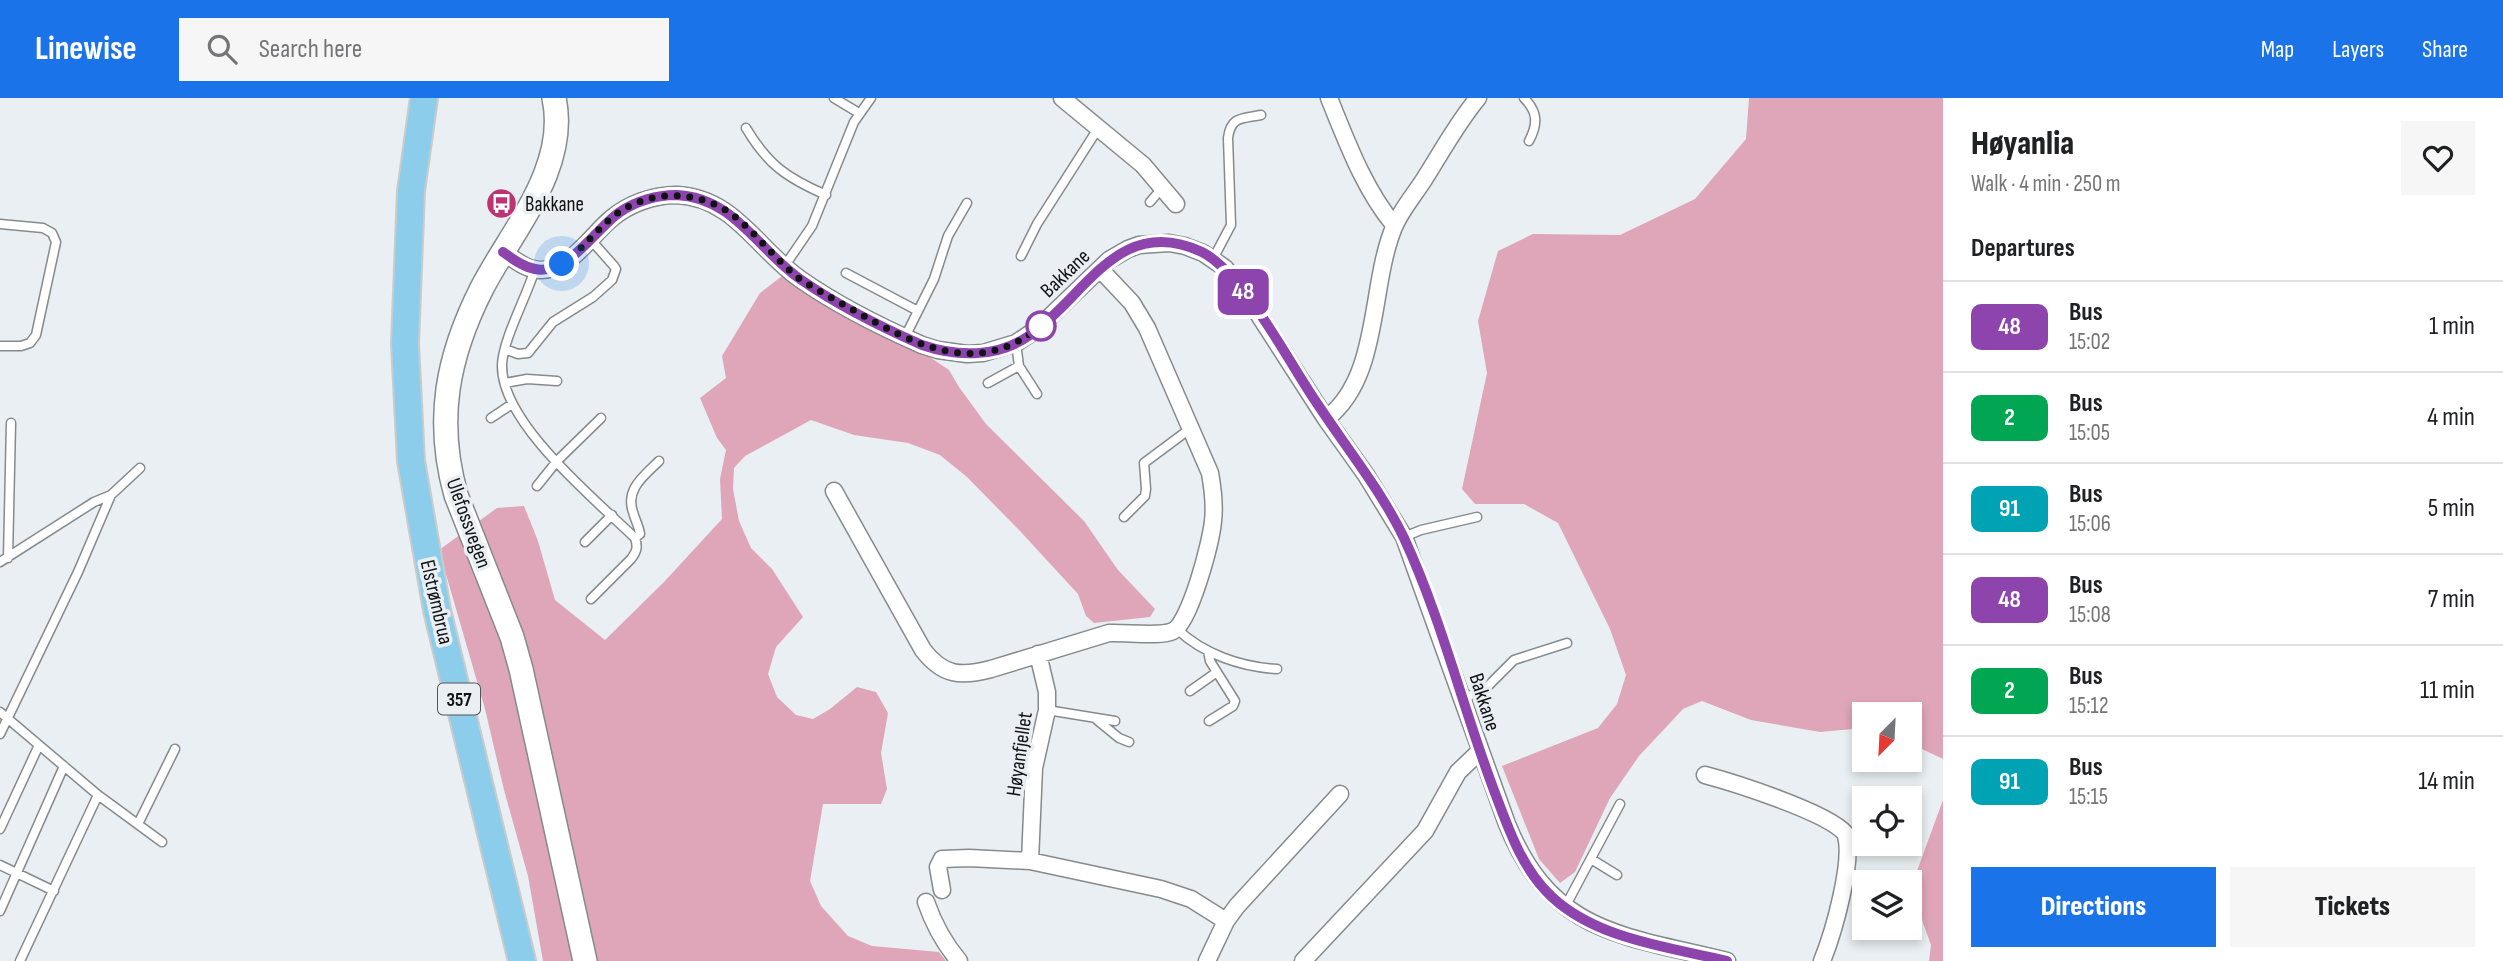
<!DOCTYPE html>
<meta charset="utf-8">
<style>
body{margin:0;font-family:"Sofia Sans Condensed",sans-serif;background:#f6f6f6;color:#202124;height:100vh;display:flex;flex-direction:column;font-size:26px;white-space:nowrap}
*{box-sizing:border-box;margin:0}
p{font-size:23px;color:#757577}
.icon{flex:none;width:38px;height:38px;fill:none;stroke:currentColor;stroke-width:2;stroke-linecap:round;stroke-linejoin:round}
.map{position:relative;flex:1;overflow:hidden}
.drawer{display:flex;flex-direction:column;background:#fff;width:560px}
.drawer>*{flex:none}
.badge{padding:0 14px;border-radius:10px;font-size:24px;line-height:46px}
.needle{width:46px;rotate:204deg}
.tools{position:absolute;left:1852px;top:604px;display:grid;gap:14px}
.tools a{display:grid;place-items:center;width:70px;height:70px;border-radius:0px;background:#fff;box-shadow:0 4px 10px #0003;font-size:35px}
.you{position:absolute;width:35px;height:35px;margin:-18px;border:5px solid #fff;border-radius:50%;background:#1a73e8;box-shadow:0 0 0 10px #1a73e833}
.map>.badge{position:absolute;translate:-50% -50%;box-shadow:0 0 0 4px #fff}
h2{padding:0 28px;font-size:26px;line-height:63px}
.round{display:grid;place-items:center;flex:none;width:74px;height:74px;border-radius:0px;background:#f6f6f6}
.headline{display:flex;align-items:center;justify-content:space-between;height:119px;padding:0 28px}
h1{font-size:33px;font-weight:800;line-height:52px}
.primary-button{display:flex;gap:14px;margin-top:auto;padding:14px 28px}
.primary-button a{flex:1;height:80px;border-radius:0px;background:#1a73e8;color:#fff;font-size:28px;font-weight:800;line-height:80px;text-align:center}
.primary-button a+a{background:#f6f6f6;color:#202124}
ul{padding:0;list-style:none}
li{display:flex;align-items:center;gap:21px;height:91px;padding:0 28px;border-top:2px solid #e0e0e0}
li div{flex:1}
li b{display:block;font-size:26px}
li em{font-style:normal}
li .badge{min-width:77px;font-weight:700;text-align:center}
header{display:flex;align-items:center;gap:42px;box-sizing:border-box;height:98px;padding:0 35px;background:#1a73e8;color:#fff}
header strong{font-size:33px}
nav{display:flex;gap:38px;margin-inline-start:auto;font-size:24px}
.search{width:490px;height:63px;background:#f6f6f6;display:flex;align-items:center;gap:18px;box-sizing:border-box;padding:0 24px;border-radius:0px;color:#757577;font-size:26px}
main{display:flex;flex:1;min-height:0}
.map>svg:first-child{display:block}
.forest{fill:#dfa6b9}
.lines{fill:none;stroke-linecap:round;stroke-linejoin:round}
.lane-casing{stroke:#858a8d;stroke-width:11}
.street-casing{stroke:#858a8d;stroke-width:19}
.secondary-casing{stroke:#858a8d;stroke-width:26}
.primary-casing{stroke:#cbcbcb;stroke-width:30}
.lane{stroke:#fff;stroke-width:8}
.street{stroke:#fff;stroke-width:16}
.secondary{stroke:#fff;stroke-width:23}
.primary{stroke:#8dcdec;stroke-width:26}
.line-casing{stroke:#fff;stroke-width:16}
.line{stroke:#8e44ad;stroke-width:10}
.walk{stroke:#111314;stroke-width:7;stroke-dasharray:0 12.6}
.stop-dot{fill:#fff;stroke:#8e44ad;stroke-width:3.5}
.labels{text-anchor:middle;stroke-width:7;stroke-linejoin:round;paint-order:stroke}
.shield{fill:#e9eff2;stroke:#525557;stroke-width:2}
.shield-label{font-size:19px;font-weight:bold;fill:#111314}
.poi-label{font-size:21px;fill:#111314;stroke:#e9eff2;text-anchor:start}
.street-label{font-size:21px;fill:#111314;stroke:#e9eff2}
</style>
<header>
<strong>Linewise</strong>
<div class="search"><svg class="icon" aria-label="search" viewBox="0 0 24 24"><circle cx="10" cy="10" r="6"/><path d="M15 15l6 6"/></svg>Search here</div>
<nav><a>Map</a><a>Layers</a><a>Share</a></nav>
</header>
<main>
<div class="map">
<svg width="1943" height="863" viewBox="0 0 1943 863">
<rect width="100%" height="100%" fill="#e9eff2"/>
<path class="forest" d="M 1749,0 L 1943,0 L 1943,661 L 1909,645 L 1909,616 L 1864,616 L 1864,630 L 1820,634 L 1751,622 L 1702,603 L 1683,611 L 1639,658 L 1610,700 L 1575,774 L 1560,785 L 1539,761 L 1502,668 L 1598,630 L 1617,606 L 1626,577 L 1610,531 L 1558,425 L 1524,406 L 1475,406 L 1462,391 L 1487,275 L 1478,223 L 1498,153 L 1533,136 L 1620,137 L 1695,101 L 1746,41 Z
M 782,178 L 842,214 L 922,254 L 949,272 L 959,289 L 986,326 L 1084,423 L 1118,472 L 1155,511 L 1150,519 L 1094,525 L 1086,518 L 1078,496 L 1020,433 L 967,379 L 940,357 L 908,345 L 854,337 L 811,322 L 745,358 L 734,370 L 733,391 L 739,423 L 751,450 L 772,471 L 803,519 L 776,549 L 768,576 L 777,599 L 796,617 L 813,621 L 830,611 L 857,589 L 876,594 L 888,615 L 881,655 L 887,691 L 881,706 L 823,706 L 810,783 L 821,808 L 848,838 L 872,848 L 939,854 L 946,863 L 543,863 L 528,778 L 504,692 L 485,611 L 439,452 L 497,410 L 524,408 L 538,443 L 555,502 L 605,542 L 664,484 L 722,421 L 720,381 L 726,352 L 717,340 L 700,300 L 726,280 L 722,258 L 760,195 Z
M 1943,702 L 1943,863 L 1929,863 L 1931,847 L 1923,825 L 1916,793 L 1917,773 Z"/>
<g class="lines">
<defs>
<path id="lane" d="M 834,0 L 859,15
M 1524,0 C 1538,14 1538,26 1529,43
M 746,30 C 768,67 787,80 826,97
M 1150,104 L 1163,89
M 0,126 L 43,130 L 52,135 L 56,144 L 36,237 L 30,245 L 21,248 L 0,248
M 1021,158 L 1037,126 L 1099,29
M 1213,161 L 1231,127 L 1228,40 C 1231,18 1242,21 1261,17
M 784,169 L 812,128 L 854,24 L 871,0
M 535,171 C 527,198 502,243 502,268 C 502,326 595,401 635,440 C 638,449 637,453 631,461 L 591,501
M 846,175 L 918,213
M 905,239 L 934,181 L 948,138 L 967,105
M 505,251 L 518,256 L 528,255 L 553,224 L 593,199 L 612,182 L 616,171 L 614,168 L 590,141
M 1019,268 L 1037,296
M 505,285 L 527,281 L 557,283
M 988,285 L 1019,268 L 1016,245
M 491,320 L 512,306
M 537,388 L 557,363 L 601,320
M 1124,419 L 1145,398 L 1146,391 L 1144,365 L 1191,330
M 1404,439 L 1421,432 L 1477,419
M 635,440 L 640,436 C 639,428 635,422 633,414 C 625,391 644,378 659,363
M 585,444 L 612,417
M 8,460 L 11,325
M 0,464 L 94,404 L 111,397 L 140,370
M 1177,531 C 1203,556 1241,569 1277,571
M 1208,553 L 1210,563 L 1235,603 L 1233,608 L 1209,623
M 1190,593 L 1217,574
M 1462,601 L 1485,591 L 1514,562 L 1567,545
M 1047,612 L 1115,623
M 0,614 L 98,697 L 162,744
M 1097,622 L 1119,640 L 1129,644
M 0,636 L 78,474 L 111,397
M 138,726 L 175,651
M 0,731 L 39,647
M 1591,761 L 1617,777
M 0,767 L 54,793
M 1565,809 L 1620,706
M 0,813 L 64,668
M 20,863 L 98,697"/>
<path id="street" d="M 1062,0 L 1143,67 L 1176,106
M 1329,0 C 1347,44 1364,91 1394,127
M 503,154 C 514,161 526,172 541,172 C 571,172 591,137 612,120 C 629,106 653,97 676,97 C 734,99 758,152 800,181 C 837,207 881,229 922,247 L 938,252 L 967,256 L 983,255 L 1016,245 L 1037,231 L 1109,162 L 1128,151 L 1139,147 L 1169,145 L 1185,148 L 1203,155 L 1225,170 L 1248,200 L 1326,321 L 1366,377 L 1404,439 L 1507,726 C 1552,837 1624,837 1727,863
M 1326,321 C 1381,279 1369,189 1394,129 C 1401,112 1415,96 1425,80 C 1442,53 1458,24 1478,0
M 834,393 L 923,552 C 943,578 961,579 991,571 L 1109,535 C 1125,534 1161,539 1173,533 C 1190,525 1211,444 1213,423 C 1215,407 1213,392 1210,375 L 1147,230 L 1132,205 L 1100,171
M 1705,677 C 1735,685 1826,714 1845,735 C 1855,761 1833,836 1822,863
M 1030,763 L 1034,670 L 1047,612 L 1047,594 L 1038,556
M 942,792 L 938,769 L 942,761 L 969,760 L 1030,763 L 1161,791 L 1191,801 L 1226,823
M 926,804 C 934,827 943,844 959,863
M 1207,863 L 1226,823 L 1237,808 L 1340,696
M 1303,863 L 1425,733 L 1458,674 L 1479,654"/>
<path id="secondary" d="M 554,0 C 569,70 512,132 482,190 C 447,259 435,322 456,397 L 512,539 L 521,571 L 585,863"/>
<path id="primary" d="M 424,0 L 411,93 L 405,246 L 411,363 L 437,512 L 522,863"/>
</defs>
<use href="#lane" class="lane-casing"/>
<use href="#street" class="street-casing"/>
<use href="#secondary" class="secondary-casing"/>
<use href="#primary" class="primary-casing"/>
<use href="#lane" class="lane"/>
<use href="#street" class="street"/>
<use href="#secondary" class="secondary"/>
<use href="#primary" class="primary"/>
</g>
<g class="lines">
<defs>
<path id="line" d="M 503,154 C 513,161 523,169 535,171 C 568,178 596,130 620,114 C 636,103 657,97 676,97 C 734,99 758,152 800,181 C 837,207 881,229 922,247 C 957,259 998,260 1030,237 C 1086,198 1119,115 1202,154 C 1238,172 1280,247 1302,282 C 1334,335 1377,384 1404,440 C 1442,522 1463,611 1495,695 C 1509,732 1522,771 1552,799 C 1597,841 1668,849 1727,863"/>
</defs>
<use href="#line" class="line-casing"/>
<use href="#line" class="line"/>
<path class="walk" d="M 562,166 C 584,151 599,127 622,112 C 655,92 698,93 730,115 C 756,134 775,162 801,182 C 824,196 848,209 871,222 C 930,254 983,275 1041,228"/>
</g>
<defs>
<symbol id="bus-disc" viewBox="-11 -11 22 22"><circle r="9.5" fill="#bc3472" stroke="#e9eff2"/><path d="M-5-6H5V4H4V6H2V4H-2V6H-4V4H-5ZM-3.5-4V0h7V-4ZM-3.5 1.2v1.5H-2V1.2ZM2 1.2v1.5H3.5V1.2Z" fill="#fff"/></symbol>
</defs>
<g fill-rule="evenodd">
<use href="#bus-disc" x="484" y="88" width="35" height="35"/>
</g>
<circle class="stop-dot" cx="1041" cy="228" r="14"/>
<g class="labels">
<rect class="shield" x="438" y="585.5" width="42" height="31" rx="5"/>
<g class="shield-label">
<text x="459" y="608">357</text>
</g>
<g class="poi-label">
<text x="525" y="113">Bakkane</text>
</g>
<g class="street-label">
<text transform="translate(1065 175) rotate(-44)" y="7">Bakkane</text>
<text transform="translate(469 425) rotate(70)" y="7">Ulefossvegen</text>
<text transform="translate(437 504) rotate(77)" y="7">Elstrømbrua</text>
<text transform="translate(1485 604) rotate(72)" y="7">Bakkane</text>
<text transform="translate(1019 656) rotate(-82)" y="7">Høyanfjellet</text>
</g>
</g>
</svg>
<div class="tools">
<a><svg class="needle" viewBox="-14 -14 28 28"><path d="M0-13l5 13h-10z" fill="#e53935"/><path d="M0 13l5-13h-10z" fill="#757577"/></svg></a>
<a><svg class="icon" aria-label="locate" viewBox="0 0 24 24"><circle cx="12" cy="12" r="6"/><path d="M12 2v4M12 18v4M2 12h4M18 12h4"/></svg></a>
<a><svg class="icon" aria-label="layers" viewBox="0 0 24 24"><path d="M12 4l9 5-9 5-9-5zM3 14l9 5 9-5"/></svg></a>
</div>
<div class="you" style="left:562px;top:166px"></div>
<b class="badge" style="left:1243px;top:194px;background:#8e44ad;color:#fff">48</b>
</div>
<section class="drawer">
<div class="headline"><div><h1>Høyanlia</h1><p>Walk · 4 min · 250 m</p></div><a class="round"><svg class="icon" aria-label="heart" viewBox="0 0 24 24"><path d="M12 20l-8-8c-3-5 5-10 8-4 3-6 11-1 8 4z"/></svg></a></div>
<h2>Departures</h2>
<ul>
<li><span class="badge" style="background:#8e44ad;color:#fff">48</span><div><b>Bus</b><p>15:02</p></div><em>1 min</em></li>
<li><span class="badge" style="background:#00a651;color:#fff">2</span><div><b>Bus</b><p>15:05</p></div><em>4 min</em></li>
<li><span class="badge" style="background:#00a3b4;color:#fff">91</span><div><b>Bus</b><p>15:06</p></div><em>5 min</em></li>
<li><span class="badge" style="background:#8e44ad;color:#fff">48</span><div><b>Bus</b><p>15:08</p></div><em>7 min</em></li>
<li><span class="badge" style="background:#00a651;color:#fff">2</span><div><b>Bus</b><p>15:12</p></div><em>11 min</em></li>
<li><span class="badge" style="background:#00a3b4;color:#fff">91</span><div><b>Bus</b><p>15:15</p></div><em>14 min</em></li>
</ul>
<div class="primary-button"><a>Directions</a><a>Tickets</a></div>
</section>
</main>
